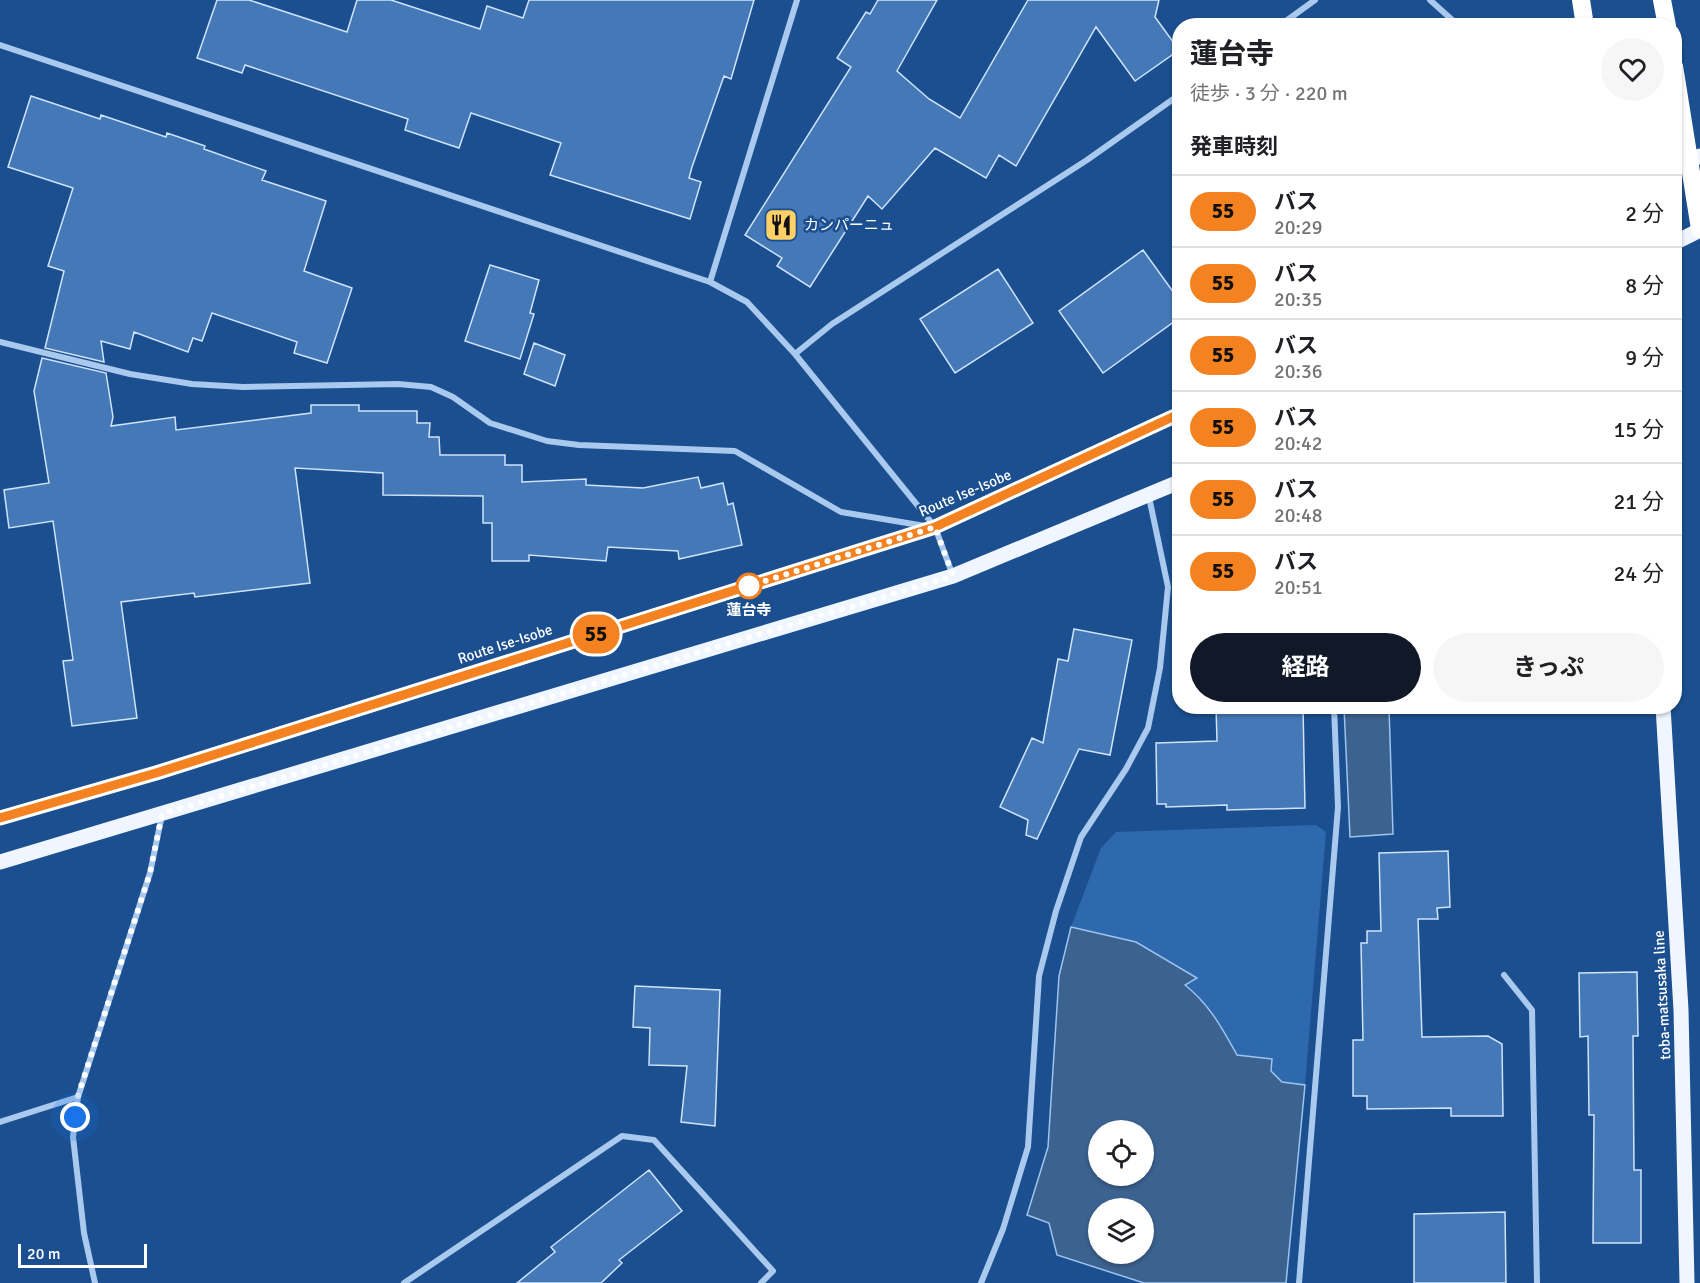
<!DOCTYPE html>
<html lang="ja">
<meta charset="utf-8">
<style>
body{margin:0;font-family:Signika,"Noto Sans JP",sans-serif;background:#f6f6f6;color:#202124;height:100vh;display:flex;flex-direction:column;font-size:22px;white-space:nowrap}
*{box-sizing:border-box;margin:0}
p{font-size:20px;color:#757577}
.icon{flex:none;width:33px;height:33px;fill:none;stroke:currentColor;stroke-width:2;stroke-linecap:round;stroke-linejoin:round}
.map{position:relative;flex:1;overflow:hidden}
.sheet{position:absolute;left:1172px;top:18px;width:510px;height:696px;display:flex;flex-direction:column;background:#fff;border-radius:24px;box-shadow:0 2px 4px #0004}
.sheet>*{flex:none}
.badge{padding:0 12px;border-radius:20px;font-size:21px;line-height:39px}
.tools{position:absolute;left:1088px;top:1120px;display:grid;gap:12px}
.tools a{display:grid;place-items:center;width:66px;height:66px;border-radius:50%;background:#fff;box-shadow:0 2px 4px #0004;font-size:30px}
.scale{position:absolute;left:18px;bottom:15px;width:129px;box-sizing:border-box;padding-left:6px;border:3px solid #fff;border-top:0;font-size:16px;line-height:21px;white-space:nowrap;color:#fff;-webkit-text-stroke:4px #1b4f8f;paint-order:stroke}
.you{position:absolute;width:30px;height:30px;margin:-15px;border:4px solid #fff;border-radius:50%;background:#1a73e8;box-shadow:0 0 0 9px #1a73e833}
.map>.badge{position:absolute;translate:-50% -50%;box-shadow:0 0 0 3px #fff}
h2{padding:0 18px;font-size:22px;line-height:54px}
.round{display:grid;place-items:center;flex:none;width:63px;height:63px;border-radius:32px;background:#f6f6f6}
.headline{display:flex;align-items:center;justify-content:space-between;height:102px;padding:0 18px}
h1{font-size:28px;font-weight:700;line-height:45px}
.primary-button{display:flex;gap:12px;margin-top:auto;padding:12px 18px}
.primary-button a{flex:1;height:69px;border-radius:36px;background:#111827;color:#fff;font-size:24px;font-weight:700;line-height:69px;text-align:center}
.primary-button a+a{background:#f6f6f6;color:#202124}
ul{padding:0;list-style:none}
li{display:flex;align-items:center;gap:18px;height:72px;padding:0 18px;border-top:2px solid #e0e0e0}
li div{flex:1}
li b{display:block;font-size:22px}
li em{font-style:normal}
li .badge{min-width:66px;font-weight:700;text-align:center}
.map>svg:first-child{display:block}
.green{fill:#2e69ad}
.water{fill:#3c6290;stroke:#9cc4f0;stroke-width:1.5;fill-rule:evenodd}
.building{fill:#4478b7;stroke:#cfe3fa;stroke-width:1.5}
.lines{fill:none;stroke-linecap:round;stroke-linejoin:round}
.minor{stroke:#a9c9ee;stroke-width:6}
.primary{stroke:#f0f6ff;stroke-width:15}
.motorway{stroke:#fff;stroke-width:18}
.motorway-bridge{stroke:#fff;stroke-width:18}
.line-casing{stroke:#fff;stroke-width:14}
.line{stroke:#f58220;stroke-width:9}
.walk{stroke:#fff;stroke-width:6;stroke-dasharray:0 10.8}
.stop-dot{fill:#fff;stroke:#f58220;stroke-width:3}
.labels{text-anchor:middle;stroke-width:5;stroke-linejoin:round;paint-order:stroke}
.poi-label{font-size:15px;fill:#fff;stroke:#1b4f8f;text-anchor:start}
.street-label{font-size:15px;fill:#fff;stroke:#1b4f8f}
.stop-label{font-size:15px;font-weight:bold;fill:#fff;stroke:#1b4f8f}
</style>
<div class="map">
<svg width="1700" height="1283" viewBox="0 0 1700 1283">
<rect width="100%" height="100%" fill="#1b4f8f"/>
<path class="green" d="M 1316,825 L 1326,832 L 1305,1085 L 1282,1082 L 1271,1071 L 1272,1059 L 1237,1055 C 1222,1027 1209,1005 1184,985 L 1197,978 L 1136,942 L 1071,927 L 1101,848 L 1116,832 Z"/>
<path class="water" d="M 1344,707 L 1389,707 L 1393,834 L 1350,837 Z
M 1071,927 L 1136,942 L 1197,978 L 1185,985 C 1210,1005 1222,1028 1237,1055 L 1272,1059 L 1271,1071 L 1282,1082 L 1305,1085 L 1286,1283 L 1144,1283 L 1057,1255 L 1049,1223 L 1027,1215 L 1048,1147 L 1059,976 ZM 1098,1131 L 1143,1131 L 1143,1176 L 1098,1176 ZM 1098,1209 L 1143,1209 L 1143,1254 L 1098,1254 Z"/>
<path class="building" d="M 217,0 L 249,0 L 347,32 L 357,0 L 391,0 L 480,29 L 487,6 L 523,18 L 529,0 L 754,0 L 731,79 L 724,76 L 692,167 L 689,178 L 701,182 L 690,219 L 550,175 L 561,143 L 471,113 L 459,148 L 405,130 L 408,119 L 245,65 L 242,73 L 197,58 Z
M 878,0 L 937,0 L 897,71 L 929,99 L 960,118 L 1028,0 L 1159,0 L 1155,17 L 1179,50 L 1135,81 L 1096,27 L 1016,166 L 999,155 L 986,178 L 935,148 L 882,209 L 868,196 L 810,287 L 777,266 L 782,258 L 745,235 L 851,67 L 837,58 L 866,12 L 870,14 Z
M 31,96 L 100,119 L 101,115 L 166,137 L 167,133 L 205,146 L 204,149 L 266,171 L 262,180 L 326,201 L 304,271 L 352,288 L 327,363 L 294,353 L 297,342 L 212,313 L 202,341 L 193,338 L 188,352 L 134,332 L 130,349 L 101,341 L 104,362 L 45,348 L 64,271 L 48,266 L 73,188 L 8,167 Z
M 1143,250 L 1179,300 L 1179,318 L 1103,373 L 1059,311 Z
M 490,265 L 539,280 L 530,313 L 534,314 L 520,359 L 465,341 Z
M 998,269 L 1033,323 L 955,373 L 920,319 Z
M 534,343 L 565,355 L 555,386 L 524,374 Z
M 42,358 L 106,373 L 113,417 L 111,426 L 175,417 L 176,430 L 311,413 L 311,405 L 359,405 L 359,411 L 417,411 L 417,423 L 430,423 L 429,437 L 439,437 L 440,455 L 505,455 L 505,465 L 522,465 L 522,482 L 586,479 L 586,485 L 643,488 L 698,477 L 701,488 L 723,483 L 728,505 L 733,503 L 742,545 L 679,559 L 678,551 L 608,547 L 606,561 L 529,555 L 529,561 L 492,561 L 492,523 L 483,523 L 483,496 L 383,495 L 383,473 L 295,468 L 310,583 L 195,597 L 194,593 L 121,602 L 137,718 L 72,726 L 63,661 L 73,660 L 53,521 L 9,528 L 4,490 L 49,483 L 34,391 Z
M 1074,629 L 1132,640 L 1110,755 L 1079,749 L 1037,839 L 1026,835 L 1028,820 L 1000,807 L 1032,738 L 1043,743 L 1058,659 L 1068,661 Z
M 1216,706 L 1303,706 L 1305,808 L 1227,810 L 1227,805 L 1166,807 L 1166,804 L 1157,804 L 1156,743 L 1217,741 Z
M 1448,851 L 1450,907 L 1437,908 L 1438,919 L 1418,919 L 1422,1037 L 1488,1036 L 1502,1044 L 1503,1116 L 1451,1116 L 1451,1108 L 1367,1109 L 1367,1096 L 1353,1096 L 1353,1040 L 1363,1040 L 1361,943 L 1367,943 L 1367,931 L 1381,931 L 1379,853 Z
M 1637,972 L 1638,1036 L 1633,1036 L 1634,1170 L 1641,1170 L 1641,1243 L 1593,1243 L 1594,1115 L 1589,1115 L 1588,1036 L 1580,1037 L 1579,973 Z
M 635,986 L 720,990 L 715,1126 L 681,1122 L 687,1066 L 649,1065 L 650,1028 L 633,1027 Z
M 649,1170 L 682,1211 L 619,1260 L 622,1263 L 601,1283 L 517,1283 L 555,1252 L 551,1247 Z
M 1505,1212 L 1506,1283 L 1414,1283 L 1414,1214 Z"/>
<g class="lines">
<path class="minor" d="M 1430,0 L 1459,26
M 1279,26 L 1315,0
M 0,45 L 710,282 L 747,302 L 795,354 L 935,527 L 953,576
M 710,282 L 797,0
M 0,342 L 130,374 L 192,384 L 243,387 L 398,384 L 431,387 L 453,397 L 490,423 L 547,441 L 579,445 L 735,451 L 841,512 L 925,526
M 795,354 L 832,324 L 1087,160 L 1179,95
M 1504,975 L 1532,1010 L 1537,1283
M 0,1122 L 78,1097
M 95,1283 L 84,1233 L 73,1137 L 78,1097 L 150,873 L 162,815
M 404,1283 L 622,1136 L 654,1140 L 773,1271 L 761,1283
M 981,1283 L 1003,1229 L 1028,1147 L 1039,976 L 1056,911 L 1081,837 L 1126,769 L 1148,728 L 1160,668 L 1168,587 L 1149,497
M 1299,1283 L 1338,807 L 1334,706"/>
<path class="primary" d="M 1674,168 L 1700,156
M 1674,243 L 1700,230
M 1663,706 L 1681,1010 L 1687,1283
M 0,818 L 156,773 L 935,527 L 1179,414
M 0,862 L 953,576 L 1179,482"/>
<path class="motorway" d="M 1581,0 L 1585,26
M 1662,0 L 1667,26"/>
<path class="motorway-bridge" d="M 1674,66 L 1700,229"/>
</g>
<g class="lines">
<defs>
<path id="line" d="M 0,818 L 156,773 L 935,527 L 1179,414"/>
</defs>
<use href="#line" class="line-casing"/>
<use href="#line" class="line"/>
<path class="walk" d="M 75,1117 L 78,1096 L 150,873 L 162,814 L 953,576 L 935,527 L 749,586"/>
</g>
<defs>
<symbol id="restaurant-square" viewBox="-11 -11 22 22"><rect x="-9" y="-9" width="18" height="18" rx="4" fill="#ffd166" stroke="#1b4f8f"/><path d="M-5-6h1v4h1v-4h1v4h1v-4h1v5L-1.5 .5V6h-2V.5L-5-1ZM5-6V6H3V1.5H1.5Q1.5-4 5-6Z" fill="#111"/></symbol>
</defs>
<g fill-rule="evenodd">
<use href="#restaurant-square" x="762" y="206" width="38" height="38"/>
</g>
<circle class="stop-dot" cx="749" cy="586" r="12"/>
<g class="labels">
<g class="poi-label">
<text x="804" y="230">カンパーニュ</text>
</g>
<g class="street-label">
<text transform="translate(965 493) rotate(-23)" y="5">Route Ise-Isobe</text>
<text transform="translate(505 644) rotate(-18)" y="5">Route Ise-Isobe</text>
<text transform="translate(1662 995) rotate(-93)" y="5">toba-matsusaka line</text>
</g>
<g class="stop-label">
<text x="749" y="615">蓮台寺</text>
</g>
</g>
</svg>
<div class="tools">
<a><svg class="icon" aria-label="locate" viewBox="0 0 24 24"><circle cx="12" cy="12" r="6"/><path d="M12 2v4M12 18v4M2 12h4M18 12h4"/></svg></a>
<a><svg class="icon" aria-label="layers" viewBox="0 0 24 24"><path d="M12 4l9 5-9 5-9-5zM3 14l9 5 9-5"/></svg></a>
</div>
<div class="scale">20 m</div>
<div class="you" style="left:75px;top:1117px"></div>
<b class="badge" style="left:596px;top:634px;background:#f58220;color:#111">55</b>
<section class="sheet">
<div class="headline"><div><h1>蓮台寺</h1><p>徒歩 · 3 分 · 220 m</p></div><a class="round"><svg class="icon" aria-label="heart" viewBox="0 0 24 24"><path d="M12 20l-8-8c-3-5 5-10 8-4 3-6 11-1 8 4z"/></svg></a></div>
<h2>発車時刻</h2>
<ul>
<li><span class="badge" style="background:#f58220;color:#111">55</span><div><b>バス</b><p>20:29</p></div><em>2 分</em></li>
<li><span class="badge" style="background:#f58220;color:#111">55</span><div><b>バス</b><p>20:35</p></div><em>8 分</em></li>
<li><span class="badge" style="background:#f58220;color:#111">55</span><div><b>バス</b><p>20:36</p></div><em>9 分</em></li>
<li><span class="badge" style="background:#f58220;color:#111">55</span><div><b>バス</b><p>20:42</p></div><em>15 分</em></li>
<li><span class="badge" style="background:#f58220;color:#111">55</span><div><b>バス</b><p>20:48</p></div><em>21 分</em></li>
<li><span class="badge" style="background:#f58220;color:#111">55</span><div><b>バス</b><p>20:51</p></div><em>24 分</em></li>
</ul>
<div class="primary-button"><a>経路</a><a>きっぷ</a></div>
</section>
</div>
